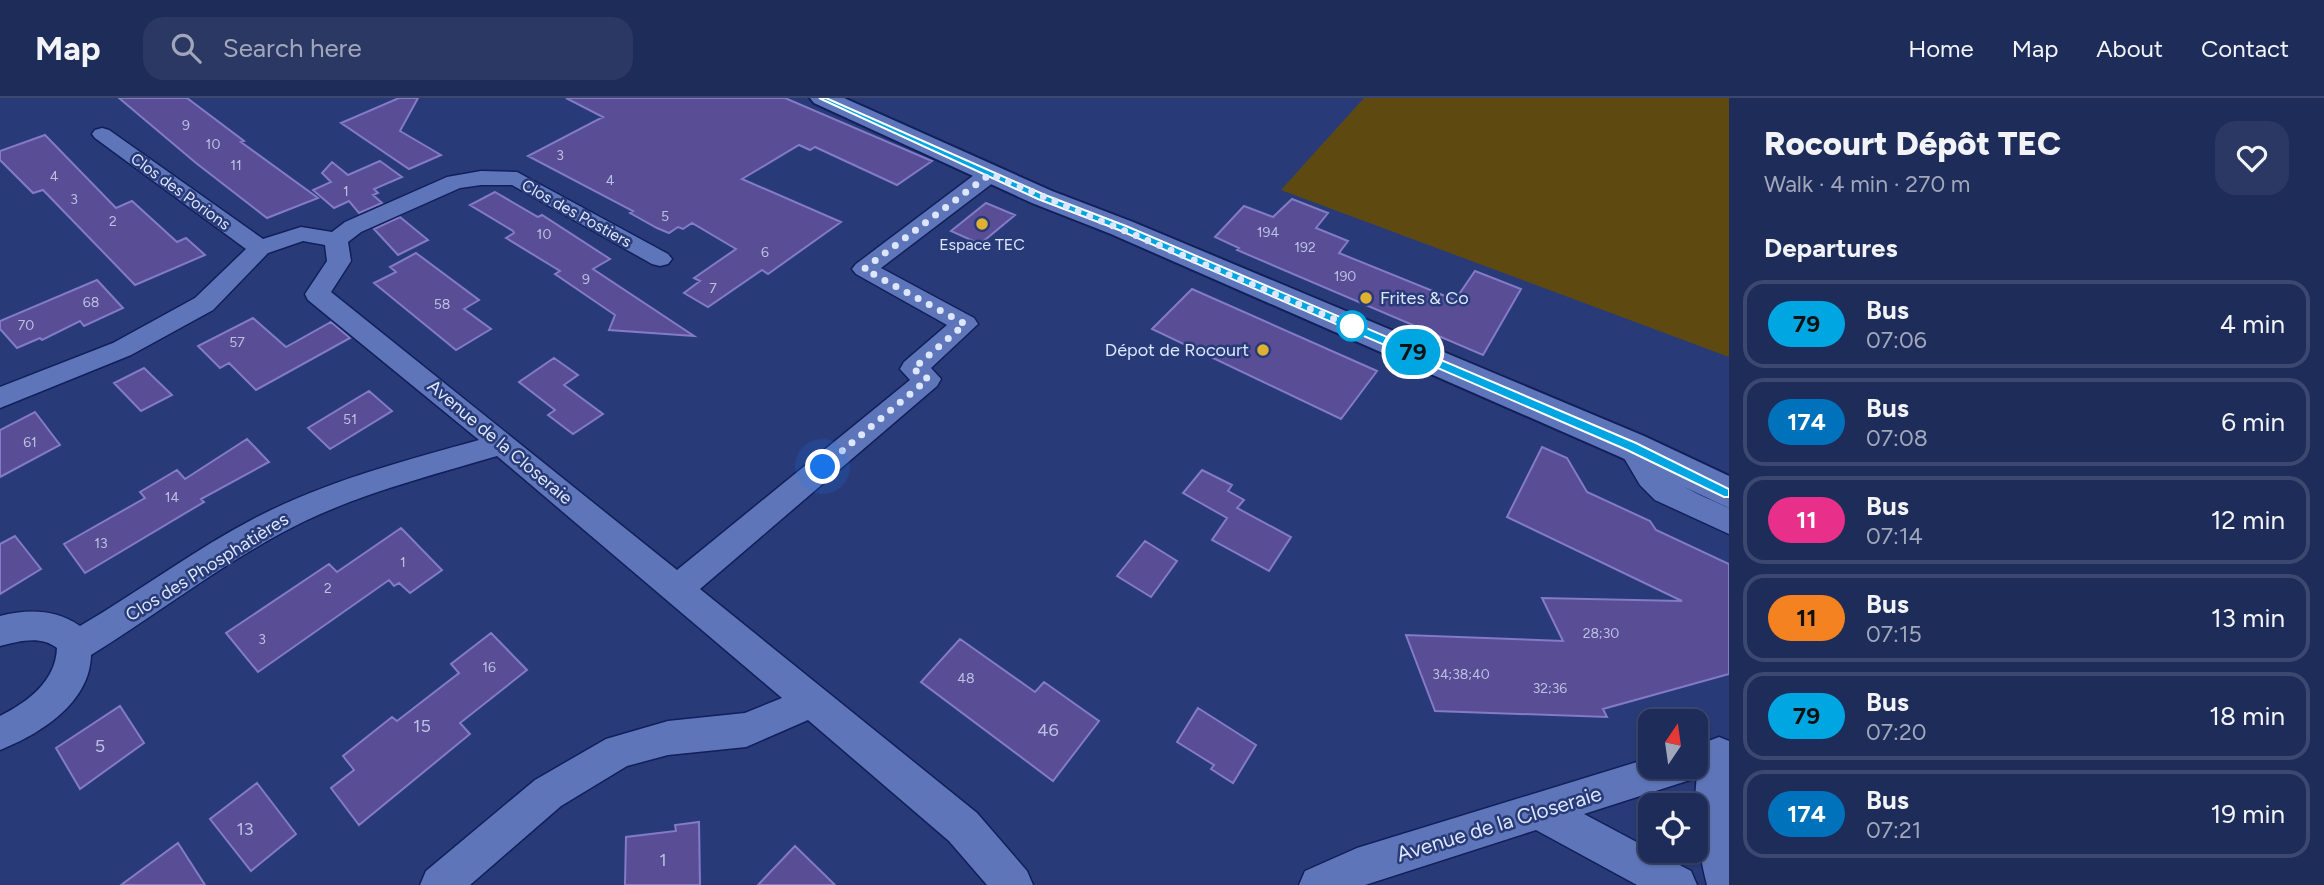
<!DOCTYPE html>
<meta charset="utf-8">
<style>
body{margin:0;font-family:Figtree,sans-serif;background:#2b3863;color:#f1f3f6;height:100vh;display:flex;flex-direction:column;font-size:26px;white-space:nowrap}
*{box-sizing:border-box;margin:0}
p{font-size:23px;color:#a1a7bb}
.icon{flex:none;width:38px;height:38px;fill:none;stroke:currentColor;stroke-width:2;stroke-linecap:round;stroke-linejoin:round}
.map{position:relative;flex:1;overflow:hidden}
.details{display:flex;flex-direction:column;background:#1e2c5a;width:595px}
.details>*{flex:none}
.badge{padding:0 14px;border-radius:23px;font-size:24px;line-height:46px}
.needle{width:46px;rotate:13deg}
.tools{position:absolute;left:1638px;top:611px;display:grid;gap:14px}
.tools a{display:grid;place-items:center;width:70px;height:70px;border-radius:14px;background:#1e2c5a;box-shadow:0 2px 5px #0004,0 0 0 2px #3c4870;font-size:35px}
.you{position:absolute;width:35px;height:35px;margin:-18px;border:5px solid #fff;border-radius:50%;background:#1a73e8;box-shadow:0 0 0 10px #1a73e833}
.map>.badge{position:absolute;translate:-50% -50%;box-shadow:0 0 0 4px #fff}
h2{padding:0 35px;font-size:26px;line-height:63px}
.round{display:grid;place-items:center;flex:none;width:74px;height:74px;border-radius:21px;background:#2b3863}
.overview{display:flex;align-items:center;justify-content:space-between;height:119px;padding:0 35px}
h1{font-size:33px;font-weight:800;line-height:52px}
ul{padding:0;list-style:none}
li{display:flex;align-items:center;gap:21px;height:88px;margin:0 14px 10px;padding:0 21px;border:4px solid #3c4870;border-radius:21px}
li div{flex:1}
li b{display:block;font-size:26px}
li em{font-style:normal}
li .badge{min-width:77px;font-weight:700;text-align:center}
header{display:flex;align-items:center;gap:42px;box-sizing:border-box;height:98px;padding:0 35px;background:#1e2c5a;border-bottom:2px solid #3c4870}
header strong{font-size:33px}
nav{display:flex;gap:38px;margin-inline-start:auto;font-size:24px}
.search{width:490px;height:63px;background:#2b3863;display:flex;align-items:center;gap:18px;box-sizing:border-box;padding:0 24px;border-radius:21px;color:#a1a7bb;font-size:26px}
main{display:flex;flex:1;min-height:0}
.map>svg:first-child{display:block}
.green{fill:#5e4a11}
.building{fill:#594e96;stroke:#837bc3;stroke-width:2}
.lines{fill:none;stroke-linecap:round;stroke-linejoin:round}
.street-casing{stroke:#111f5a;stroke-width:3}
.secondary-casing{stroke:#111f5a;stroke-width:4}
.street{fill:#5e76b9;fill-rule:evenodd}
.secondary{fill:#5e76b9;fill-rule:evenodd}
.line{fill:#00a6e2;stroke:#fff;stroke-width:2}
.walk{stroke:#dce6fc;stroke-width:7;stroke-dasharray:0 12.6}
.poi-dot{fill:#deb133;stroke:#283b78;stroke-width:2.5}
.stop-dot{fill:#fff;stroke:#00a6e2;stroke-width:3.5}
.labels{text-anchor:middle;stroke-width:5;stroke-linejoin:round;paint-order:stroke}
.number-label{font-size:14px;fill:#bbc0e2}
.far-street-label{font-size:16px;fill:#dce6fc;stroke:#283b78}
.far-poi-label{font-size:16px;fill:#dce6fc;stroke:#283b78}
.poi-label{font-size:18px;fill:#dce6fc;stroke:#283b78;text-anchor:start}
.street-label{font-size:18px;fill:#dce6fc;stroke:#283b78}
.near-number-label{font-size:18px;fill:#bbc0e2}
.near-street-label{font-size:21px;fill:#dce6fc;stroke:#283b78}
</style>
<header>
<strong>Map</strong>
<div class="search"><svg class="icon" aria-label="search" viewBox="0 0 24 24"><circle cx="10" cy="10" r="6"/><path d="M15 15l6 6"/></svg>Search here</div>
<nav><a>Home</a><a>Map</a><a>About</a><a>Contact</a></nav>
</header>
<main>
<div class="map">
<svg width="1729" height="787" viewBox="0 0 1729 787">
<rect width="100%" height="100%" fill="#283b78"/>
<path class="green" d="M 1364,0 L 1729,0 L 1729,259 L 1281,92 Z"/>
<path class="building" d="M 119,0 L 187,0 L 244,43 L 241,44 L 318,100 L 267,120 L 196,65 Z
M 399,0 L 418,0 L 400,33 L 441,57 L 409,71 L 341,25 Z
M 566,0 L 785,0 L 932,63 L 897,87 L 815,49 L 810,52 L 799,47 L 742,81 L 841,124 L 768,176 L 762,172 L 708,209 L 684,195 L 700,183 L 694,180 L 736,151 L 692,125 L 683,131 L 678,129 L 669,135 L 657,130 L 630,115 L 633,113 L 528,58 L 603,19 Z
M 45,37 L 116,110 L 132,103 L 177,144 L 186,140 L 205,157 L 135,187 L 43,92 L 33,95 L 0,62 L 0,53 Z
M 380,63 L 402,79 L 374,91 L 378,95 L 373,97 L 382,105 L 359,115 L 349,103 L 334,110 L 313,92 L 331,84 L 322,75 L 332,64 L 348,77 Z
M 495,94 L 538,119 L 542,117 L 610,161 L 593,171 L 694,238 L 609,232 L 615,217 L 555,176 L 560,173 L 506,140 L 514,135 L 513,133 L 470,107 Z
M 1292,101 L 1328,115 L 1316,130 L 1348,143 L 1339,155 L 1455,202 L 1475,173 L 1521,191 L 1483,257 L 1237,152 L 1239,150 L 1215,139 L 1244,108 L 1273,119 Z
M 986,105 L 1015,117 L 980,146 L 951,133 Z
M 400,119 L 428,142 L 398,157 L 374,131 Z
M 416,155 L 479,202 L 464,211 L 491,231 L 456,252 L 374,185 L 396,174 L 390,169 Z
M 97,182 L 123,210 L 84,228 L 80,223 L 42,242 L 40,240 L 17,250 L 0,231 L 0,223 Z
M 1192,191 L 1377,273 L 1341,321 L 1152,231 Z
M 253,220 L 286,249 L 331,224 L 350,240 L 256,292 L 229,265 L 220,270 L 198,248 Z
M 554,260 L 578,277 L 564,287 L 603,316 L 573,336 L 548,317 L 555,312 L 519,284 Z
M 144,270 L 172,297 L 141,313 L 114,285 Z
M 369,293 L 392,313 L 330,351 L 308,330 Z
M 35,314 L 60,347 L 0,379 L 0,332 Z
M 247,341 L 269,364 L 201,401 L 204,404 L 85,475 L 64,446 L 145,400 L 140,394 L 177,372 L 185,381 Z
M 1542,349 L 1567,360 L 1587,394 L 1650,423 L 1656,432 L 1729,466 L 1729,576 L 1603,611 L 1607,619 L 1435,613 L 1406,537 L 1563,543 L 1542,500 L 1682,503 L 1507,419 Z
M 1202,372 L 1232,387 L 1228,393 L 1244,402 L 1237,410 L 1291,439 L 1269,473 L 1212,442 L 1227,420 L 1183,395 Z
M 401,430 L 442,472 L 410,495 L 399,485 L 394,488 L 389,482 L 258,574 L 226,535 L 329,466 L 337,474 Z
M 15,438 L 41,471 L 0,496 L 0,446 Z
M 1145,443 L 1177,463 L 1151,499 L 1117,478 Z
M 491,535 L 527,572 L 460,625 L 470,636 L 359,727 L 331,690 L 354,672 L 343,658 L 392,619 L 397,623 L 459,575 L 451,566 Z
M 960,541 L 1035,594 L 1044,584 L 1099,623 L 1053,683 L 921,584 Z
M 120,608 L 144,645 L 80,691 L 56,650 Z
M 1198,610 L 1256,647 L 1233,685 L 1211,671 L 1214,667 L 1177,644 Z
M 257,685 L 296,736 L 251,773 L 210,721 Z
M 699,724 L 700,787 L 625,787 L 626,739 L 676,733 L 675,727 Z
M 178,745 L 205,787 L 121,787 Z
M 795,748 L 835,787 L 758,787 Z"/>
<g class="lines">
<defs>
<path id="street" d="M 102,30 L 109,32 L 263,141 L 301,129 L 332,134 L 345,124 L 447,79 L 481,73 L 517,74 L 668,156 L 672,161 L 668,166 L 660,168 L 652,166 L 512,87 L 481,87 L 460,90 L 361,134 L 348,144 L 351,163 L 331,194 L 677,472 L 910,282 L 900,271 L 904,264 L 947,227 L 856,176 L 852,171 L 856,166 L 982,71 L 998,71 L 1001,76 L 998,81 L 881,170 L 974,220 L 978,226 L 931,270 L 941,281 L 937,288 L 700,491 L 977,715 L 1027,773 L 1033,787 L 987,787 L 949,743 L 808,622 L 746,649 L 668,657 L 627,668 L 561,708 L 470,787 L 420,787 L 426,773 L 535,682 L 606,641 L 668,623 L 745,615 L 782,600 L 497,358 C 433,377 366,394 305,423 C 229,460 162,513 91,557 C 90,605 40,636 0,652 L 0,618 C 28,604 56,583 57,550 C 41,537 19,543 0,548 L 0,518 C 28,511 55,511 80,528 C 140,493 195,451 257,419 C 327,383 403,363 479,342 L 308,202 L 305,196 L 327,163 L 325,147 L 303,143 L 268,155 L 213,212 L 131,257 L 0,310 L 0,289 L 113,245 L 195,200 L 246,151 L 95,40 L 92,36 L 95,32 Z
M 1631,337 L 1641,340 C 1670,387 1681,388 1729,410 L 1729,436 L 1655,402 L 1640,387 L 1617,348 L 1621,340 Z
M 1719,639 L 1729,643 L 1729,787 L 1707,787 C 1696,744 1688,686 1706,644 Z
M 1650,660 L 1650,668 L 1696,668 L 1696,662 L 1698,668 L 1693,681 L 1584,716 L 1691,773 L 1697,787 L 1637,787 L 1536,732 L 1365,787 L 1299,787 L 1305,773 L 1357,750 Z"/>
<path id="secondary" d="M 810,0 L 844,0 L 1052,93 L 1133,124 L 1644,338 L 1729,378 L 1729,410 L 1618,358 L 1111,136 L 1032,105 L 814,5 Z"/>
</defs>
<use href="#street" class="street-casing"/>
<use href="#secondary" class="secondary-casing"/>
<use href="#street" class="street"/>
<use href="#secondary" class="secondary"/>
</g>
<path class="line" d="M 819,0 L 826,0 L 1045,97 L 1126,128 L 1636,345 L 1729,391 L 1729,399 L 1724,399 L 1627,352 L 1119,132 L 1038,101 Z"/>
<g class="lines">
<path class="walk" d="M 823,369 L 928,281 L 913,271 L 965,226 L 864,171 L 990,76 L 1358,231 L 1352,228"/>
</g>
<g class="poi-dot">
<circle cx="982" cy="126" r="7"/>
<circle cx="1366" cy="200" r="7"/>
<circle cx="1263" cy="252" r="7"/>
</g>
<circle class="stop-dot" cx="1352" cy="228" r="14"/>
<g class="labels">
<g class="number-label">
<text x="186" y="32">9</text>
<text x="213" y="51">10</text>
<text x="560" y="62">3</text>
<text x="236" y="72">11</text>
<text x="54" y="83">4</text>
<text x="610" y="87">4</text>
<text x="346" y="98">1</text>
<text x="74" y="106">3</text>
<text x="665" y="123">5</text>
<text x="113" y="128">2</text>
<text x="1268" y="139">194</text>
<text x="544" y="141">10</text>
<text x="1305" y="154">192</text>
<text x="765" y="159">6</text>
<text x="1345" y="183">190</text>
<text x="586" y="186">9</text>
<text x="713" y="195">7</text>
<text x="91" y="209">68</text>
<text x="442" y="211">58</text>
<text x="26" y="232">70</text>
<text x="237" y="249">57</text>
<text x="350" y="326">51</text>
<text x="30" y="349">61</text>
<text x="172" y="404">14</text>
<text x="101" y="450">13</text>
<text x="403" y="469">1</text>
<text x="328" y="495">2</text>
<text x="1601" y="540">28;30</text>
<text x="262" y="546">3</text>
<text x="489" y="574">16</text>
<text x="1461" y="581">34;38;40</text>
<text x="966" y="585">48</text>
<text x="1550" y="595">32;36</text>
</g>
<g class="far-street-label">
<text transform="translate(181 93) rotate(36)" y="6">Clos des Porions</text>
<text transform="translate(577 115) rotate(29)" y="6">Clos des Postiers</text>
</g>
<g class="far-poi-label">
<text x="982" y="152">Espace TEC</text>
</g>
<g class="poi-label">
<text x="1380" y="206">Frites &amp; Co</text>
<text x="1249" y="258" text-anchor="end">Dépot de Rocourt</text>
</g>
<g class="street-label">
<text transform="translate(500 344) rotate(40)" y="6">Avenue de la Closeraie</text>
<text transform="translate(207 469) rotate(-32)" y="6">Clos des Phosphatières</text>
</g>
<g class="near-number-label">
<text x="422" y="634">15</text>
<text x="1048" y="638">46</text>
<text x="100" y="654">5</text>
<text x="245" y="737">13</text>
<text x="663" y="768">1</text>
</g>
<g class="near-street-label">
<text transform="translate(1499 726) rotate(-17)" y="7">Avenue de la Closeraie</text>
</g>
</g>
</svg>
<div class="tools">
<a><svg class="needle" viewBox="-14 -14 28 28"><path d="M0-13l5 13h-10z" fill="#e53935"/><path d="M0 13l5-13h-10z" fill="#a1a7bb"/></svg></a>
<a><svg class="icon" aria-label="locate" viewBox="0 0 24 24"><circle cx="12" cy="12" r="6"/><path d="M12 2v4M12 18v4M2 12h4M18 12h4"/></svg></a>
</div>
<div class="you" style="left:823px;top:369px"></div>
<b class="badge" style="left:1413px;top:254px;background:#00a6e2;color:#111">79</b>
</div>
<section class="details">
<div class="overview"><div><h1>Rocourt Dépôt TEC</h1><p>Walk · 4 min · 270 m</p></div><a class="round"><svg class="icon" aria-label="heart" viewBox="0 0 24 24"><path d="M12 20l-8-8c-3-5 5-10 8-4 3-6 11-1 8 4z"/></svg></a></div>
<h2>Departures</h2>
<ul>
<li><span class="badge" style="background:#00a6e2;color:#111">79</span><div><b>Bus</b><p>07:06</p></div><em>4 min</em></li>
<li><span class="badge" style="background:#0072bc;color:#fff">174</span><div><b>Bus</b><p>07:08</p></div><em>6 min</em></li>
<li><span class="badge" style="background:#e8308a;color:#fff">11</span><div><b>Bus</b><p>07:14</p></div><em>12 min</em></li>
<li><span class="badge" style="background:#f58220;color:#111">11</span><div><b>Bus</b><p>07:15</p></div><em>13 min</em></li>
<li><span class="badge" style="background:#00a6e2;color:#111">79</span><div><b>Bus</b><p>07:20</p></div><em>18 min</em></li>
<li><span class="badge" style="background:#0072bc;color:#fff">174</span><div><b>Bus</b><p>07:21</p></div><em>19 min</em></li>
</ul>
</section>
</main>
